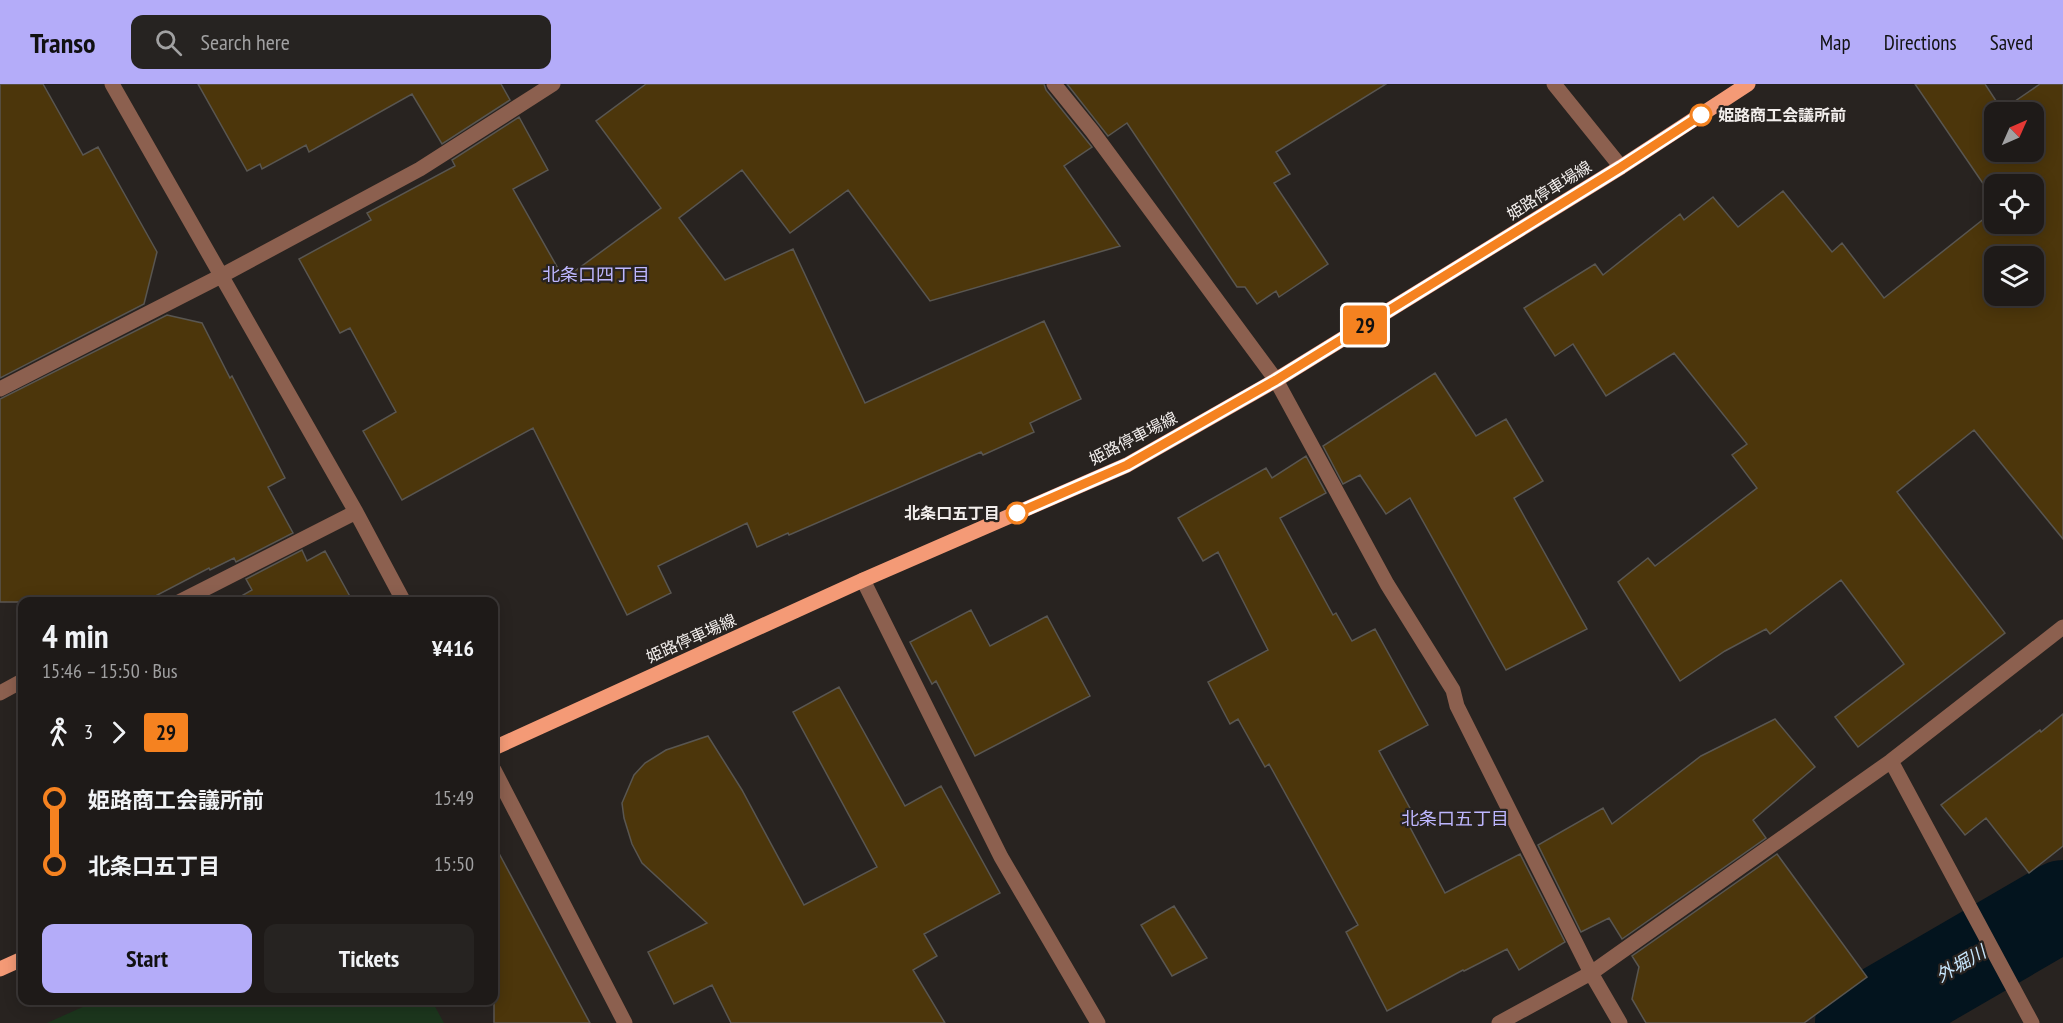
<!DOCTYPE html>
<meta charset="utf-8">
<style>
body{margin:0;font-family:"PT Sans Narrow","Noto Sans JP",sans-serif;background:#262321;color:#f1f3f6;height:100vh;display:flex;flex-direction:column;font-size:22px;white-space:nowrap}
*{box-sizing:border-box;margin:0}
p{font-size:20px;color:#a1a1a2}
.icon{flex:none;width:33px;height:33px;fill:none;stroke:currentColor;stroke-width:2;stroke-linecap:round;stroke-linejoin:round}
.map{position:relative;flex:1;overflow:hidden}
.panel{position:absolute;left:18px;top:513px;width:480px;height:408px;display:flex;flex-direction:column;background:#1e1a18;border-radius:12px;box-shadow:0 3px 15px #0003,0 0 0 2px #3c3837}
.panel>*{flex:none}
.badge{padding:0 12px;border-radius:4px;font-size:21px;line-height:39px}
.needle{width:39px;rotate:45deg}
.fabs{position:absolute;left:1984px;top:18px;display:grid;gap:12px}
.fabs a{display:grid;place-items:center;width:60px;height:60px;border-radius:12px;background:#1e1a18;box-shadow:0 3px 15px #0003,0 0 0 2px #3c3837;font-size:30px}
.map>.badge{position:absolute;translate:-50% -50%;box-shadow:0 0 0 3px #fff}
.legs{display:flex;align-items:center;gap:9px;height:66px;padding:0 24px;font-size:20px}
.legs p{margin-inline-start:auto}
.summary{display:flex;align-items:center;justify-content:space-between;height:102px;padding:0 24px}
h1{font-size:33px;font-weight:800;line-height:45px}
.button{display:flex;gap:12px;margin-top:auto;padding:12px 24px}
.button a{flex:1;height:69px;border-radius:12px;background:#b4acf9;color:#111;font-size:24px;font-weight:800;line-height:69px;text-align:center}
.button a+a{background:#262321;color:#f1f3f6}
ul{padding:0 24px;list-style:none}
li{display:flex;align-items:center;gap:21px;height:66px;font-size:22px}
li i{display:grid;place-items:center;width:9px;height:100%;margin:0 8px;background:currentColor}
li i::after{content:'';width:15px;height:15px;margin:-8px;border:4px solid;border-radius:50%;background:#1e1a18}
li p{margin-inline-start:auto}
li:first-child i{background:linear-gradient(#0000 50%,currentColor 0)}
li:last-child i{background:linear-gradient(currentColor 50%,#0000 0)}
header{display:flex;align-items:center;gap:36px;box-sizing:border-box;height:84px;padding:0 30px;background:#b4acf9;color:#111}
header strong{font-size:28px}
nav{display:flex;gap:33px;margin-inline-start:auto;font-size:21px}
.search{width:420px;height:54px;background:#262321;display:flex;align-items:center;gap:15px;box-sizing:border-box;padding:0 21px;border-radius:12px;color:#a1a1a2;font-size:22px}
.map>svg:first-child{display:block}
.green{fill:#1c361d}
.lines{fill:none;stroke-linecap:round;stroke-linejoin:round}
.river{stroke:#03141e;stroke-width:90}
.building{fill:#4c360b;stroke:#595651;stroke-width:1.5;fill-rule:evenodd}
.minor{stroke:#8c604f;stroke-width:15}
.major{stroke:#f49a76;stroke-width:15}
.line-1-casing{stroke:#fff;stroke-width:14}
.line-1{stroke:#f58220;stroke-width:9}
.stop-1-dot{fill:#fff;stroke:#f58220;stroke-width:3}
.labels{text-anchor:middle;stroke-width:4.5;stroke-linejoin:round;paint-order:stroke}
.stop-label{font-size:16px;font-weight:bold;fill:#f2eeec;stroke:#282320;text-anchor:start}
.street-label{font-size:16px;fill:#f2eeec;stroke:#282320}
.neighbourhood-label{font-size:18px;fill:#beb7ff;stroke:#282320}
.water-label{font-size:18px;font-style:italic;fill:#c8e7fd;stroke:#282320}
</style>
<header>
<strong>Transo</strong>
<div class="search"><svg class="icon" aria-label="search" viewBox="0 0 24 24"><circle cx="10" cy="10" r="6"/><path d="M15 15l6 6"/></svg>Search here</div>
<nav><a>Map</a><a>Directions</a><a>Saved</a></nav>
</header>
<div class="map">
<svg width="2063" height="939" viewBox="0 0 2063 939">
<rect width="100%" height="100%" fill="#282320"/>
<path class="green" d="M 98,916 L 432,917 L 444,939 L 47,939 Z"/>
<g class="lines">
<path class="river" d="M 1860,939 L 2063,821"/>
</g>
<path class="building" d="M 0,0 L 43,0 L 83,71 L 98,63 L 157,168 L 144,220 L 0,294 Z
M 198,0 L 501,0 L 510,16 L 442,60 L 412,10 L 309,68 L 306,61 L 262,85 L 260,80 L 247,87 Z
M 646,0 L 1044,0 L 1046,6 L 1092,63 L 1064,82 L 1120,162 L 930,217 L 848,106 L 790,149 L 742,86 L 679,134 L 725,196 L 793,165 L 865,319 L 1044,237 L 1081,315 L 1030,339 L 1034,348 L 983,371 L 981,368 L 789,451 L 788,449 L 757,463 L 747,439 L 658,482 L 671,509 L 627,531 L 533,344 L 402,416 L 363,347 L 396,328 L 350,244 L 340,249 L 299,175 L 371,136 L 367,129 L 455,82 L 452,76 L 519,33 L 548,86 L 513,105 L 564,195 L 661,124 L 596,37 Z
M 1067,0 L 1386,0 L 1276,68 L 1290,90 L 1274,99 L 1328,180 L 1279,213 L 1276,207 L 1257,220 L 1245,203 L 1237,203 L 1127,39 L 1108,52 Z
M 1915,0 L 1985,0 L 2002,26 L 2040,0 L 2063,0 L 2063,455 L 1974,346 L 1897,408 L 2005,549 L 1858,663 L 1835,633 L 1904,580 L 1841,496 L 1770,550 L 1766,545 L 1725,567 L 1680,597 L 1618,498 L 1648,474 L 1655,482 L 1757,404 L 1732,371 L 1747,360 L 1674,269 L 1606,312 L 1573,260 L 1555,272 L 1524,224 L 1595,180 L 1603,191 L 1680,130 L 1684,136 L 1713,113 L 1738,143 L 1783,107 L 1832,168 L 1842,159 L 1884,214 L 1995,126 L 1995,140 L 2034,140 L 2034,100 L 1995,100 L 1995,117 ZM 1995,28 L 2034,28 L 2034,68 L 1995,68 ZM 1995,172 L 2034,172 L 2034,212 L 1995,212 Z
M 167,231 L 202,239 L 230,294 L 232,292 L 285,394 L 268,403 L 293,449 L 236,478 L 234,474 L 210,486 L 209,484 L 144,518 L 0,518 L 0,315 Z
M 1435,289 L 1476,352 L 1506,335 L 1543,397 L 1514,414 L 1587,545 L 1506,586 L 1410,414 L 1386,430 L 1360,391 L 1343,400 L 1323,362 Z
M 1306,372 L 1326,409 L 1280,434 L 1333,531 L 1336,529 L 1352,557 L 1375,545 L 1428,641 L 1379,667 L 1412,728 L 1404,732 L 1445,809 L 1520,770 L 1565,858 L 1519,886 L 1507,865 L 1464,887 L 1463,886 L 1387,927 L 1346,848 L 1358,841 L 1269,680 L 1265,683 L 1238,635 L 1230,640 L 1208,598 L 1268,566 L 1218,468 L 1203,477 L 1178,434 L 1266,384 L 1272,394 Z
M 302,466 L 307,477 L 325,467 L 353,518 L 231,518 L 252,506 L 246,495 Z
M 971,526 L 990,562 L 1047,532 L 1090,612 L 975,672 L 936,597 L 932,600 L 910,558 Z
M 839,603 L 905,722 L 941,702 L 1000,809 L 924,850 L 937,872 L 913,886 L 945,939 L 731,939 L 712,901 L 674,920 L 648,868 L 707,839 L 642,779 L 632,760 L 624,734 L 622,719 L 634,691 L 645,679 L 666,666 L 708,652 L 742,706 L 804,821 L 877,783 L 793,628 Z
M 2063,630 L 2063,762 L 2029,789 L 1986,734 L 1965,751 L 1941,721 L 2040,646 L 2041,648 Z
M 1775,635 L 1815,683 L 1753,736 L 1766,754 L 1622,855 L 1609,834 L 1581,848 L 1538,761 L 1603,724 L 1612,740 L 1701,672 Z
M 494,760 L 590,939 L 494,939 Z
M 1777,770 L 1867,893 L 1804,939 L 1646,939 L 1632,915 L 1639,883 L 1632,872 Z
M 1174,822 L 1207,874 L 1172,892 L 1141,841 Z"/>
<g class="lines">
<path class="minor" d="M 112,0 L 356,428 L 404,518
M 1054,0 L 1092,47 L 1276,296 L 1387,500 L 1453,606 L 1457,622 L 1591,889 L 1620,939
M 1554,0 L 1621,83
M 0,305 L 221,192 L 420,85 L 553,0
M 863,496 L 1001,773 L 1098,939
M 179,518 L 356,428
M 0,609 L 22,597
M 494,686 L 625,939
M 1499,939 L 1591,889 L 1891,677
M 2032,939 L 1891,677 L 2063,543"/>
<path class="major" d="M 494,664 L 863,496 L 1127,381 L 1276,296 L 1621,83 L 1748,0
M 0,885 L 22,875"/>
</g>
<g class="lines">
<defs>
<path id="line-1" d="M 1017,429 L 1127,381 L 1276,296 L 1621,83 L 1701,31"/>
</defs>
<use href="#line-1" class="line-1-casing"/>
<use href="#line-1" class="line-1"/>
</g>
<g class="stop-1-dot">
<circle cx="1701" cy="31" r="10"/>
<circle cx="1017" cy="429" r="10"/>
</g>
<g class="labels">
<g class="stop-label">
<text x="1718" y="37">姫路商工会議所前</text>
<text x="1000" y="435" text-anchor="end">北条口五丁目</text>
</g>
<g class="street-label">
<text transform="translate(1549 106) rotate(-32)" y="6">姫路停車場線</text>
<text transform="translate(1133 354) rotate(-27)" y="6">姫路停車場線</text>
<text transform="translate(691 554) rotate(-24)" y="6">姫路停車場線</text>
</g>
<g class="neighbourhood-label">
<text x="596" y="197">北条口四丁目</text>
<text x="1455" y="741">北条口五丁目</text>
</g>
<g class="water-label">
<text transform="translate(1961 880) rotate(-30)" y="6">外堀川</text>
</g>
</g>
</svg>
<div class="fabs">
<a><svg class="needle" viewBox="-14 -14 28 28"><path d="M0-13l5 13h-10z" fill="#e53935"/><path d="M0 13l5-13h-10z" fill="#a1a1a2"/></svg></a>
<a><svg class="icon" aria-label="locate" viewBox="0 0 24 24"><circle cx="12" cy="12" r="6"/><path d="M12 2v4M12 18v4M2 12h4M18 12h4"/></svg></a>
<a><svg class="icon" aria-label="layers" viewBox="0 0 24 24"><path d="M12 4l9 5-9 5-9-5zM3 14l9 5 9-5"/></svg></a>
</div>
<b class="badge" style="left:1365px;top:241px;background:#f58220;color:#111">29</b>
<section class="panel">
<div class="summary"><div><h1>4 min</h1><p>15:46 – 15:50 · Bus</p></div><b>¥416</b></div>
<div class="legs"><svg class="icon" aria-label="walk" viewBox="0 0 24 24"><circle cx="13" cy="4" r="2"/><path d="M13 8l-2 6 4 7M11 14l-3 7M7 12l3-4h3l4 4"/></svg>3<svg class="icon" aria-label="forward" viewBox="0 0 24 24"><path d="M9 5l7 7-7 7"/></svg><b class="badge" style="background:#f58220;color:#111">29</b></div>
<ul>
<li><i style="color:#f58220"></i><b>姫路商工会議所前</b><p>15:49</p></li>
<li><i style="color:#f58220"></i><b>北条口五丁目</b><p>15:50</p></li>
</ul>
<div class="button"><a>Start</a><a>Tickets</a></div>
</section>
</div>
